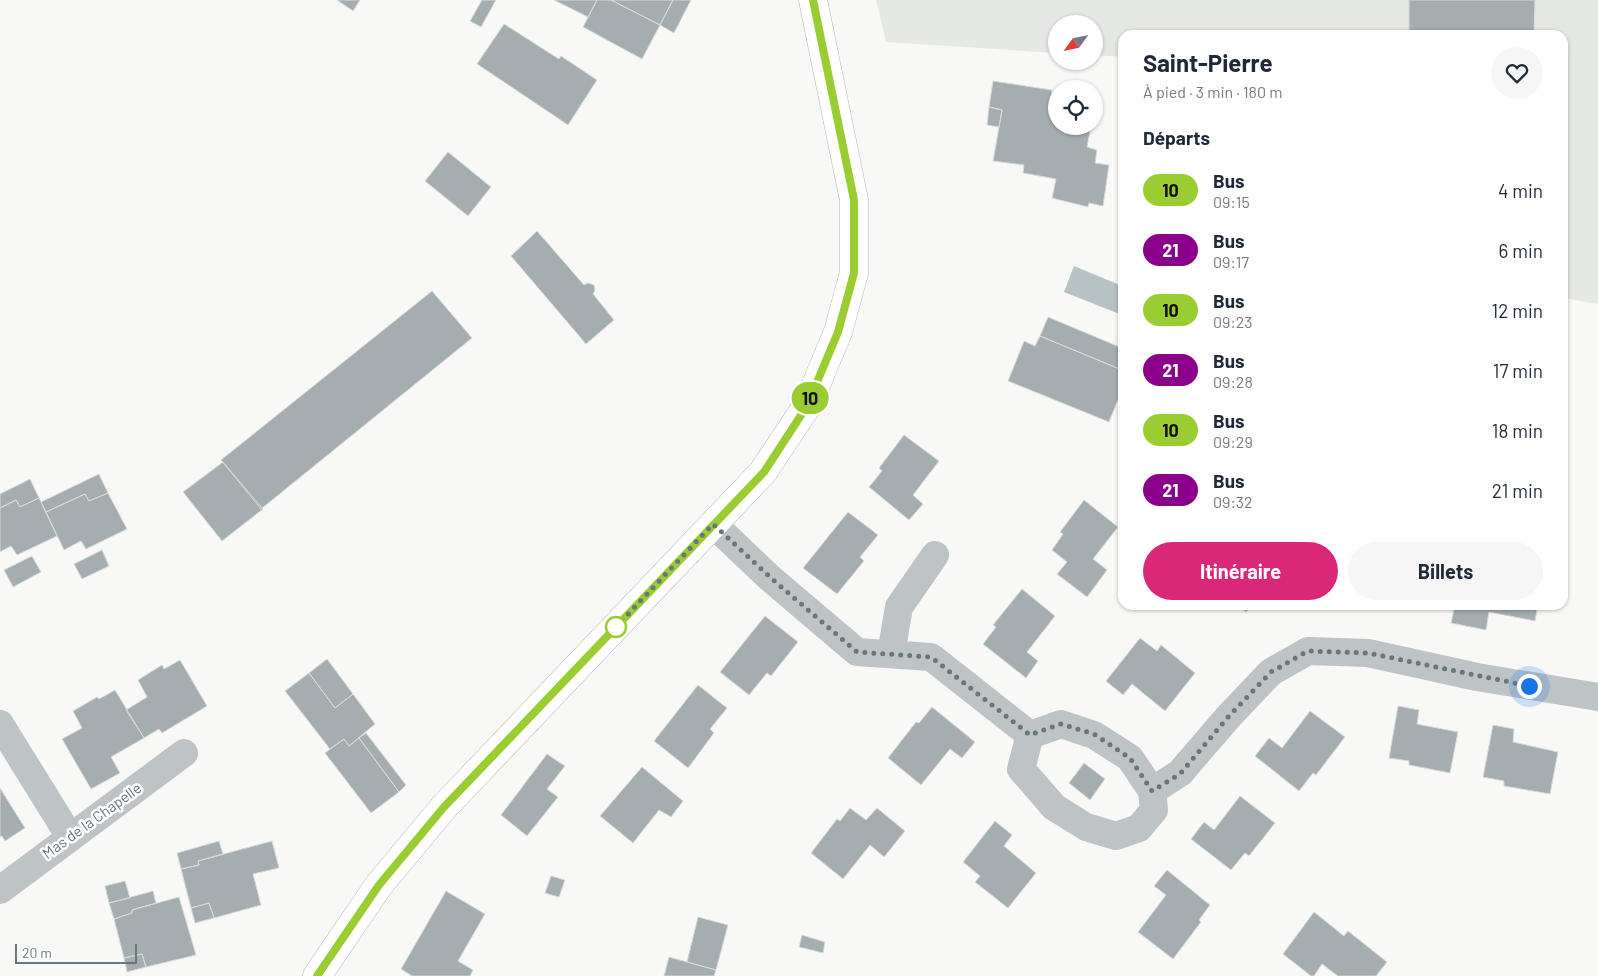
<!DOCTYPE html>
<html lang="fr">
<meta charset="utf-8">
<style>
body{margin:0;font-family:Barlow,sans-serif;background:#f6f6f7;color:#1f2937;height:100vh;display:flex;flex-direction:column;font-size:19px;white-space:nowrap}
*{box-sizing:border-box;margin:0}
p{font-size:16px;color:#747a83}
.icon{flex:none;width:28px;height:28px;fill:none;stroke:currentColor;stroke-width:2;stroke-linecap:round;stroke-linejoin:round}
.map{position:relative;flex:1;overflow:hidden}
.panel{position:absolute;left:1118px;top:30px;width:450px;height:580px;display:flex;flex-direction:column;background:#fff;border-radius:15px;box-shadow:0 1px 4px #0004}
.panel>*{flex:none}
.badge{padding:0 10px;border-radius:16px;font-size:18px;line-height:32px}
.needle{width:32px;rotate:237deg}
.fabs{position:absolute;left:1048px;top:15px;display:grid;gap:10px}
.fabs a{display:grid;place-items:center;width:55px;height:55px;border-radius:50%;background:#fff;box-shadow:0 1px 4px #0004;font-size:25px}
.scale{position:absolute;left:15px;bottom:12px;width:122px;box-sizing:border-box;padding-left:5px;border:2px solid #66777d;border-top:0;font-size:14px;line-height:18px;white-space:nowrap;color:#66777d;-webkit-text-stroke:4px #fff;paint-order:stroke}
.you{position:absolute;width:25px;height:25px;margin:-12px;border:4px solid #fff;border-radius:50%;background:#1a73e8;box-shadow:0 0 0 8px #1a73e833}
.map>.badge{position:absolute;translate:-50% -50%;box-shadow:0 0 0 2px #fff}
h2{padding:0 25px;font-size:19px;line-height:45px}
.round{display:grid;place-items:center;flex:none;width:52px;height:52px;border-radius:26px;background:#f6f6f7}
.summary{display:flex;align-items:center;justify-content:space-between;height:85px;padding:0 25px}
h1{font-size:24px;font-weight:700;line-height:38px}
.cta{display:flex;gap:10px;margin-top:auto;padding:10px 25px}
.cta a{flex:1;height:58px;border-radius:30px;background:#db2777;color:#fff;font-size:20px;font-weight:700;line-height:58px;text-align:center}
.cta a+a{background:#f6f6f7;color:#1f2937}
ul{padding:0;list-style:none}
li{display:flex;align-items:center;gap:15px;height:60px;padding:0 25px}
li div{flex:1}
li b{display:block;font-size:19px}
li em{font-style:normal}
li .badge{min-width:55px;font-weight:700;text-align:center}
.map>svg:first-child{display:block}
.built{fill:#e6e8e6}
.water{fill:#b6c2c4}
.building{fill:#a4adb0;stroke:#dadad8}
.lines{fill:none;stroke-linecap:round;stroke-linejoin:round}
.major-casing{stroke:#b2b7b9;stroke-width:29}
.minor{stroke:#bec3c5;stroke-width:28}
.major{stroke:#fff;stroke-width:28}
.line-casing{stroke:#fff;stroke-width:11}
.line{stroke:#9acd32;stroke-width:8}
.walk{stroke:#66777d;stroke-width:5;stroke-dasharray:0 9}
.stop-dot{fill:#fff;stroke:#9acd32;stroke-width:2.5}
.labels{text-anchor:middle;stroke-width:5;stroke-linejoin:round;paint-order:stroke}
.street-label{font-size:15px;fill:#66777d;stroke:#fff}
</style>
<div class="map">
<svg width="1598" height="976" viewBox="0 0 1598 976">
<rect width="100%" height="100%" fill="#f8f8f6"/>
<path class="built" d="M 876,0 L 1598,0 L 1598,304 L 1563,298 L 1562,35 L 1122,35 L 1122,57 L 1094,55 L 1094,24 L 1056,24 L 1056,53 L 886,42 Z"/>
<path class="water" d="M 1074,266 L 1122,286 L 1122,315 L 1064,292 Z"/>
<path class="building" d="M 337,0 L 360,0 L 353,11 Z
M 482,0 L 496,0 L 481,27 L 470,21 Z
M 554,0 L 597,0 L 588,17 Z
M 597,0 L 611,0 L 660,25 L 642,59 L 583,27 Z
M 611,0 L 673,0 L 660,25 Z
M 673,0 L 691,0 L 674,33 L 660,25 Z
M 1409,0 L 1535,0 L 1534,35 L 1409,35 Z
M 504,24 L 559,59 L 561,56 L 597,80 L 568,125 L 477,64 Z
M 993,81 L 1052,90 L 1049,113 L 1056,114 L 1056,126 L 1091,126 L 1087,147 L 1097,150 L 1095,163 L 1109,165 L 1103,206 L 1089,203 L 1088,207 L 1052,198 L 1056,179 L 1023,173 L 1024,165 L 993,161 L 1002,110 L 989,107 Z
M 989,107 L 1002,110 L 999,127 L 987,125 Z
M 448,152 L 491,187 L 468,216 L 425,181 Z
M 537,231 L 584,285 L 588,283 L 594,285 L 595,290 L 593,294 L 614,320 L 586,344 L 511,256 Z
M 432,291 L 472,338 L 261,509 L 221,460 Z
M 1048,317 L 1122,348 L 1122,370 L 1040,336 Z
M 1040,336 L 1122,370 L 1122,390 L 1109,422 L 1008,381 L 1024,341 L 1035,346 Z
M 904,435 L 939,461 L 913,495 L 923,504 L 909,520 L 869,487 L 882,471 L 879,468 Z
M 223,462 L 263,509 L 222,541 L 183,492 Z
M 99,474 L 108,493 L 89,501 L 85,494 L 46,512 L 41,502 Z
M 30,479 L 39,498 L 20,507 L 16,500 L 0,508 L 0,494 Z
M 108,493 L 127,529 L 86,549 L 81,541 L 64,550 L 46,512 L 85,494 L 89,501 Z
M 39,498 L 57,536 L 17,555 L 11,546 L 0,552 L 0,508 L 16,500 L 20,507 Z
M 1084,500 L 1118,527 L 1093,559 L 1107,570 L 1087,597 L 1057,574 L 1067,562 L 1052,550 L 1063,534 L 1060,532 Z
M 848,512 L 878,535 L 860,557 L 864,561 L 837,594 L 803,568 Z
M 102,550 L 109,566 L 82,579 L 74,564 Z
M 32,556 L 41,572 L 13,587 L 4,570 Z
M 1022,589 L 1055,616 L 1027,652 L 1038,661 L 1026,678 L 983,644 L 996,627 L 993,625 Z
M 1237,605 L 1253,605 L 1246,612 Z
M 1455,605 L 1538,605 L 1535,621 L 1489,612 L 1486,630 L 1451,623 Z
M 765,616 L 798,642 L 771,676 L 767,673 L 749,695 L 720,672 Z
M 1140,638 L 1157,651 L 1161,645 L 1195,673 L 1165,711 L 1132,684 L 1123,695 L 1106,681 Z
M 327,659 L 353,694 L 335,708 L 309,673 Z
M 180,660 L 207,706 L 162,733 L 159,729 L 144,738 L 126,710 L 147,697 L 138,680 L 162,665 L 164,669 Z
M 309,673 L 335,708 L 353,694 L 375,724 L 349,746 L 344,739 L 330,749 L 285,691 Z
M 698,685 L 727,708 L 710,729 L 714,733 L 688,768 L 654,741 Z
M 115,690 L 144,738 L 111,757 L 120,773 L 91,789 L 62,739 L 82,728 L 73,711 L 97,697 L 99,699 Z
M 1398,706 L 1419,710 L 1417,724 L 1458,732 L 1450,773 L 1409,765 L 1409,761 L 1389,758 Z
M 932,707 L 975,742 L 962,758 L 950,749 L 921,785 L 888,758 L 916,722 L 919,723 Z
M 1310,711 L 1345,737 L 1316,775 L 1313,773 L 1299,791 L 1255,756 L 1269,738 L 1282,748 Z
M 1493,725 L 1514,729 L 1513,742 L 1558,752 L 1550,794 L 1504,786 L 1504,781 L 1483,777 Z
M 366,733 L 406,785 L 399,792 L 359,738 Z
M 359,738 L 399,792 L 371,813 L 325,753 L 344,739 L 349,746 Z
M 547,754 L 565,766 L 547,789 L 558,797 L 527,836 L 501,815 Z
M 1084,763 L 1105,779 L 1090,800 L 1069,783 Z
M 642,767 L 683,801 L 671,817 L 659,810 L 633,843 L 600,816 Z
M 0,788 L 25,828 L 5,841 L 2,836 L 0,837 Z
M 1240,796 L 1275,823 L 1249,856 L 1245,853 L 1231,870 L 1191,839 L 1204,822 L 1214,830 Z
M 850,808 L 866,820 L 877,808 L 905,831 L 884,857 L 870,845 L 843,879 L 811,853 L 837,819 L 840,821 Z
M 995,821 L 1012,835 L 1004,846 L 1036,873 L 1008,908 L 975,882 L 980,876 L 963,862 Z
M 219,841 L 223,854 L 198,861 L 199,865 L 181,869 L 177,853 Z
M 272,841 L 279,868 L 253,874 L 261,905 L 214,918 L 209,903 L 191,908 L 181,869 L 199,865 L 198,861 Z
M 1167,870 L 1210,905 L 1199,920 L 1201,922 L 1173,959 L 1138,932 L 1166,895 L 1154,886 Z
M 551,876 L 565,880 L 559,897 L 545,893 Z
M 125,881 L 130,898 L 109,903 L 105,886 Z
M 153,891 L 156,903 L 132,910 L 132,913 L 114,919 L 109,903 Z
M 446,891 L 485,914 L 458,961 L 473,970 L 470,976 L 412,976 L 401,969 Z
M 179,897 L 196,955 L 146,967 L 142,954 L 124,958 L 114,919 L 132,913 L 132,910 Z
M 209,903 L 214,918 L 195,923 L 191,908 Z
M 1314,912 L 1344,936 L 1348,931 L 1387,962 L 1376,976 L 1338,976 L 1322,964 L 1314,976 L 1311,976 L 1283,954 Z
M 698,917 L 728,925 L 716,970 L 687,962 Z
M 802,935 L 825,942 L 823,953 L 799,947 Z
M 142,954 L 146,967 L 127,972 L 124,958 Z
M 669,957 L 716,970 L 714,976 L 664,976 Z"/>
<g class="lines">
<defs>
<path id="major" d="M 317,976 L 379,885 L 444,807 L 763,472 L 807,406 L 838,332 L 854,273 L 854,200 L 813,0"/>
</defs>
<use href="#major" class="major-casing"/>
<path class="minor" d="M 713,524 L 771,579 L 857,652 L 931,657 L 1030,735
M 891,654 L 899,607 L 935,555
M 0,724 L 70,837
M 1061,724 L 1094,735 L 1130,758 L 1152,791 L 1154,810 L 1139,828 L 1116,836 L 1086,827 L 1054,807 L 1021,769 L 1030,735 Z
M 1152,791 L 1180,773 L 1229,716 L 1271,672 L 1308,651 L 1368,653 L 1477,677 L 1598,697
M 0,890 L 184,753"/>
<use href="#major" class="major"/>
</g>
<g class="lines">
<defs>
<path id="line" d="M 317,976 L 379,885 L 444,807 L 764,472 L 807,406 L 838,332 L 854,273 L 854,200 L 813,0"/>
</defs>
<use href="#line" class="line-casing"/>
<use href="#line" class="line"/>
<path class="walk" d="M 616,627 L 713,524 L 771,578 L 857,652 L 931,657 L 1030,735 L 1061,724 L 1094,734 L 1130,758 L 1152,791 L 1180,774 L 1229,716 L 1271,672 L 1308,651 L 1368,653 L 1529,686"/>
</g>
<circle class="stop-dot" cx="616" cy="627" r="10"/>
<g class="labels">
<g class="street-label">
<text transform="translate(92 821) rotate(-36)" y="5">Mas de la Chapelle</text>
</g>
</g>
</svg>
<div class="fabs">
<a><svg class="needle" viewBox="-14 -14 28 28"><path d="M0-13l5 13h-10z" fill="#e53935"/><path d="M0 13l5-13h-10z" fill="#747a83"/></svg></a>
<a><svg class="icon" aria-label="locate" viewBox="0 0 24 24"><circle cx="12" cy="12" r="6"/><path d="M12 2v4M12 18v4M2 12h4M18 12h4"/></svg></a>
</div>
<div class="scale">20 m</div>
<div class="you" style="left:1529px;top:686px"></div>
<b class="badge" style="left:810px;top:398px;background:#9acd32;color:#111">10</b>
<section class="panel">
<div class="summary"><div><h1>Saint-Pierre</h1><p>À pied · 3 min · 180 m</p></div><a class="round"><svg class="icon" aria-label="heart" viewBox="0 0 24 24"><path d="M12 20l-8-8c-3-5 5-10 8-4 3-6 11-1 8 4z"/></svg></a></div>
<h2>Départs</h2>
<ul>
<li><span class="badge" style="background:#9acd32;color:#111">10</span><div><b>Bus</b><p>09:15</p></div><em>4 min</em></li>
<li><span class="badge" style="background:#8b008b;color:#fff">21</span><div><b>Bus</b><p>09:17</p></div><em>6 min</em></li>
<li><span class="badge" style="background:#9acd32;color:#111">10</span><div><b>Bus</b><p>09:23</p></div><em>12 min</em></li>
<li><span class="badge" style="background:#8b008b;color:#fff">21</span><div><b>Bus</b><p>09:28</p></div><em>17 min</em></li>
<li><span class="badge" style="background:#9acd32;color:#111">10</span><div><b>Bus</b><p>09:29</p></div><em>18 min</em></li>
<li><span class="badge" style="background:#8b008b;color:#fff">21</span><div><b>Bus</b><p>09:32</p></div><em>21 min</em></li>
</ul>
<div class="cta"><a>Itinéraire</a><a>Billets</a></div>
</section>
</div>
